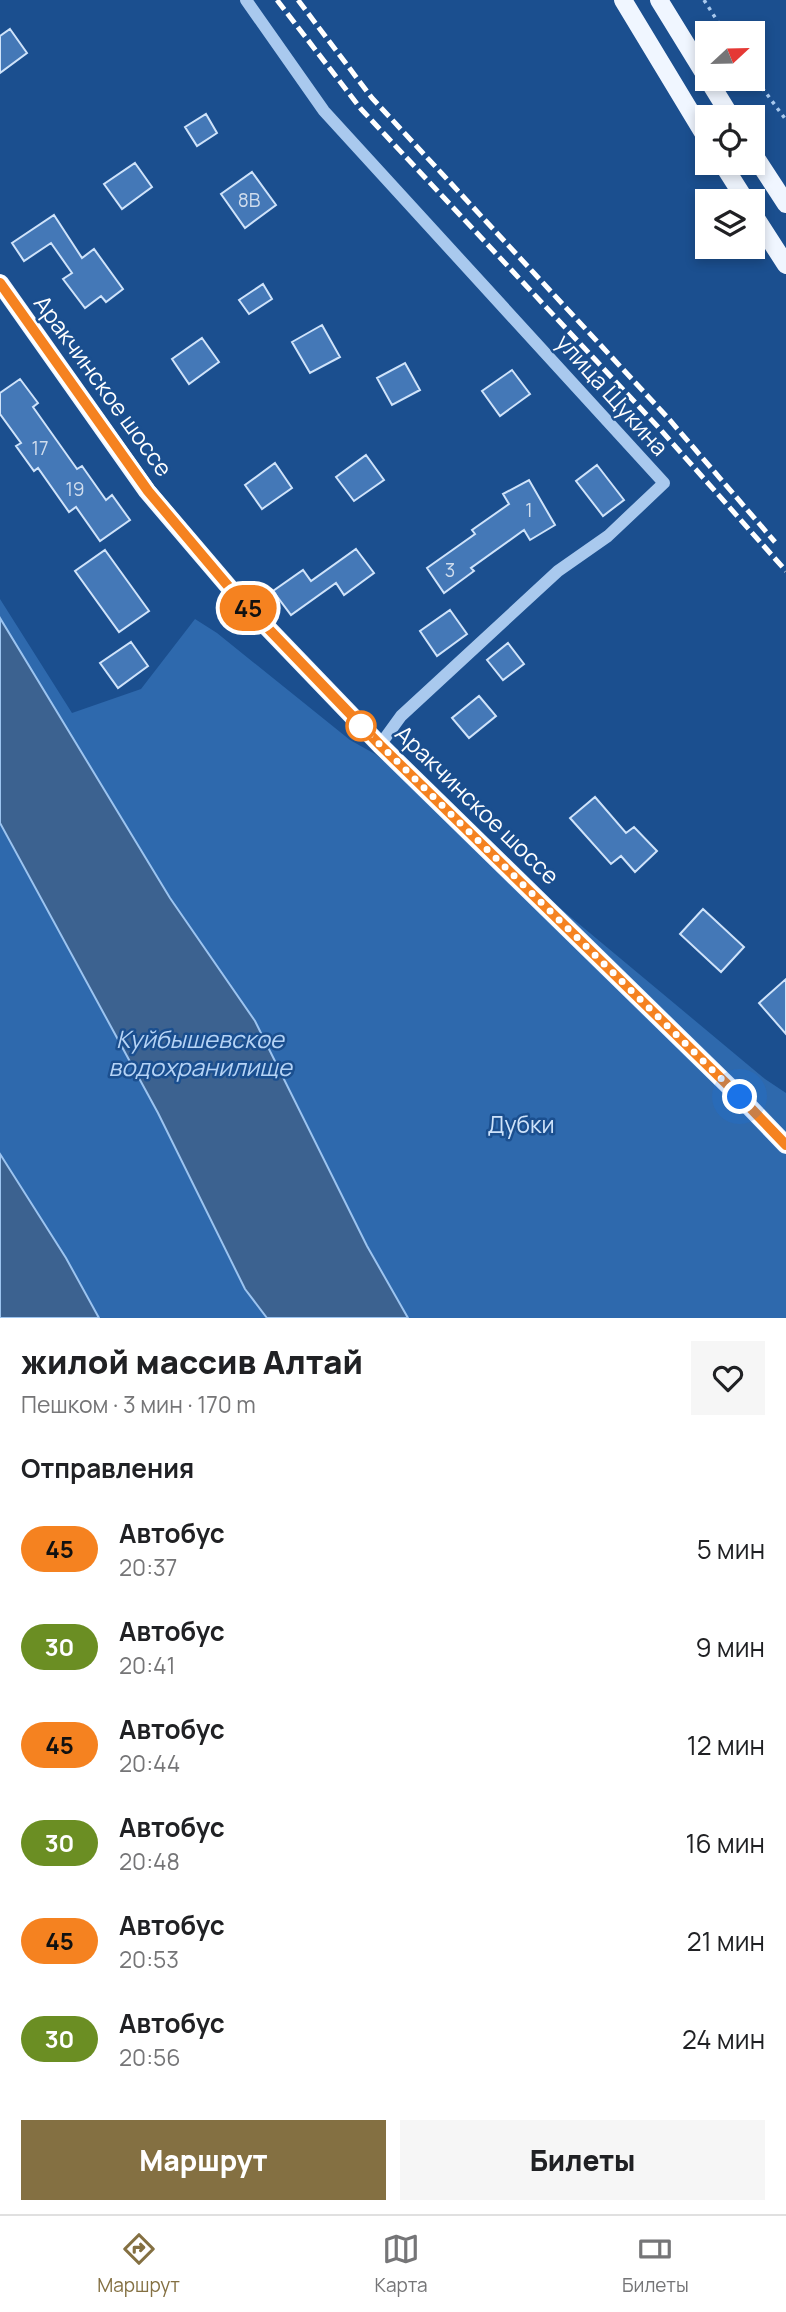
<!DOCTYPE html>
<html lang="ru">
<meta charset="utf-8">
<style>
body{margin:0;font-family:Manrope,sans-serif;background:#f6f6f6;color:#202124;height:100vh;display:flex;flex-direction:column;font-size:26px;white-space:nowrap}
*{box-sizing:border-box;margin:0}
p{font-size:23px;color:#757577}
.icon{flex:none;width:38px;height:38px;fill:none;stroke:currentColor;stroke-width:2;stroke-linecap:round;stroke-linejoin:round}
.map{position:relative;height:1318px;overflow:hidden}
.details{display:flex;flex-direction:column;background:#fff;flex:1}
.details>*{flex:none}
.badge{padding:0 14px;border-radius:23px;font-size:24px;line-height:46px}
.needle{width:46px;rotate:68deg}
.buttons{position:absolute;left:695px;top:21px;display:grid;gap:14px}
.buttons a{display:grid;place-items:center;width:70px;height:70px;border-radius:0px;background:#fff;box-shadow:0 4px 10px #0003;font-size:35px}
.you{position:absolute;width:35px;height:35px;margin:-18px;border:5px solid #fff;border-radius:50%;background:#1a73e8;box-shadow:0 0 0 10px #1a73e833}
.map>.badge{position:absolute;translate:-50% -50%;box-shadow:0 0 0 4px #fff}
h2{padding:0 21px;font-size:26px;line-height:63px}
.round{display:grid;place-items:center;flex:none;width:74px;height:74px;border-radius:0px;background:#f6f6f6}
.head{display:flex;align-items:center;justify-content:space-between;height:119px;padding:0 21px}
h1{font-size:33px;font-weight:800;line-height:52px}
.button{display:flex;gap:14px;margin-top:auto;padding:14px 21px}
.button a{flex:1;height:80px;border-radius:0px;background:#847042;color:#fff;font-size:28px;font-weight:800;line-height:80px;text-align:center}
.button a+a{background:#f6f6f6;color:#202124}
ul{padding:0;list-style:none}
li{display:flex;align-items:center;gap:21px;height:98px;padding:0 21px}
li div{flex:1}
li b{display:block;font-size:26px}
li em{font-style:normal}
li .badge{min-width:77px;font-weight:700;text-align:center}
.tabs{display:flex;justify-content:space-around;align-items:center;height:98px;border-top:2px solid #e0e0e0;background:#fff;font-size:19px;color:#757577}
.tabs a{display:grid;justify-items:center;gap:4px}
.tabs .current{color:#847042}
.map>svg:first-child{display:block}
.green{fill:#2e69ad}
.water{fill:#3c6290;stroke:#9cc4f0;stroke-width:2}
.building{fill:#4478b7;stroke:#cfe3fa;stroke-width:2}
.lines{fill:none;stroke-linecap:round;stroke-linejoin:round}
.path{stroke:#a9c9ee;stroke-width:3.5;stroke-dasharray:3.5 5;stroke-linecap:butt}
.minor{stroke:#a9c9ee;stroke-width:12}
.major{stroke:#f0f6ff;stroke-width:18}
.rail{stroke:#fff;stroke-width:5;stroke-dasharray:12 5;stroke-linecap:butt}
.line-casing{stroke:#fff;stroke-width:16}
.line{stroke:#f58220;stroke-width:10}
.walk{stroke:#fff;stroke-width:7;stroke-dasharray:0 12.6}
.stop-dot{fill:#fff;stroke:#f58220;stroke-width:3.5}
.labels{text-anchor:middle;stroke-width:5;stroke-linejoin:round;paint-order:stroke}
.number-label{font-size:19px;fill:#d0dded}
.street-label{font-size:23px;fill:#fff;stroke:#1b4f8f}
.park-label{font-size:23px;fill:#cfe3fa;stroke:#1b4f8f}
.water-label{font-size:24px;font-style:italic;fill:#b5d3f5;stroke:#1b4f8f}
</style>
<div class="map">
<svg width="786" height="1318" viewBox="0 0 786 1318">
<rect width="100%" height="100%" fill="#1b4f8f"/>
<path class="green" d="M 0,599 L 72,713 L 141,689 L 195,619 L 217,633 L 350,740 L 375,754 L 765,1079 L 786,1093 L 786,1318 L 408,1318 L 367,1246 L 255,1021 L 170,898 L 0,618 Z
M 0,823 L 158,1113 L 245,1289 L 267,1318 L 99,1318 L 66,1258 L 0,1154 Z"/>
<path class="water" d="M 0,618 L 170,898 L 255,1021 L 367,1246 L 408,1318 L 267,1318 L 245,1289 L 158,1113 L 0,823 Z
M 0,1154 L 66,1258 L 99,1318 L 0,1318 Z"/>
<path class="building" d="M 10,29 L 27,53 L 0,73 L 0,36 Z
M 206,114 L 217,133 L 197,146 L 185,127 Z
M 135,163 L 152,187 L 122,209 L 104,184 Z
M 252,172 L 276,205 L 245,228 L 221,194 Z
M 54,215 L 82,258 L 94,249 L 123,289 L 106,302 L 101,296 L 85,308 L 63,279 L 72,273 L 51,243 L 24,261 L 12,243 Z
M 263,284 L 272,299 L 249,314 L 239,300 Z
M 322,325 L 340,357 L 310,373 L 292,342 Z
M 202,338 L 219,362 L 189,384 L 172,359 Z
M 405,363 L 420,390 L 392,405 L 377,378 Z
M 512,370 L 530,394 L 500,416 L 482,391 Z
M 20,379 L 38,403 L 33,407 L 77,469 L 82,466 L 106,500 L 112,495 L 130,520 L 100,541 L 76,507 L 69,512 L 38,468 L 34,471 L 16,446 L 21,443 L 0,414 L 0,393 Z
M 366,455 L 384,480 L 354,501 L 336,477 Z
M 275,463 L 292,488 L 262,509 L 245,485 Z
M 597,465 L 624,500 L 603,516 L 576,481 Z
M 529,480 L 555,525 L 530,540 L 524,530 L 471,568 L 474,571 L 444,593 L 427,568 L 475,534 L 472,530 L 509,504 L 503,494 Z
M 356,549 L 374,573 L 344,595 L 336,583 L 291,615 L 273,591 L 303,570 L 311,581 Z
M 105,550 L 149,611 L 119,632 L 75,571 Z
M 450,610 L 467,634 L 437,656 L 420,631 Z
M 131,642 L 148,666 L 118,688 L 100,663 Z
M 508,643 L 524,664 L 503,680 L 487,660 Z
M 479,696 L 496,716 L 469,738 L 452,718 Z
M 595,797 L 626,833 L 634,827 L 657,851 L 635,872 L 621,856 L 611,864 L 570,818 Z
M 703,909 L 744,947 L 721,972 L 680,934 Z
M 786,979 L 786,1034 L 759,1003 Z"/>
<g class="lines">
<path class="path" d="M 704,0 L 725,33
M 752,74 L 786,120"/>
<path class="minor" d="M 246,0 L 324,111 L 664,483 L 608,536 L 558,571 L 401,716 L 380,745"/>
<path class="major" d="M 623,0 L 707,139
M 659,0 L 731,117
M 752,152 L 786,204
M 722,163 L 746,201
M 752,212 L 786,265
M 0,283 L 147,491 L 234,593 L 380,745 L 740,1097 L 786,1145"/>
<path class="rail" d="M 277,0 L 361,109 L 659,428 L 786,571
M 298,0 L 372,98 L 668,418 L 775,542"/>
</g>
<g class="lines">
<defs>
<path id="line" d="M 0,283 L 148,491 L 234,593 L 380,745 L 740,1097 L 786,1145"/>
</defs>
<use href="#line" class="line-casing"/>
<use href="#line" class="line"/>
<path class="walk" d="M 361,726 L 740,1097"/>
</g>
<circle class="stop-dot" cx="361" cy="726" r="14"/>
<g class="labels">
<g class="number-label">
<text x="249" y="207">8В</text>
<text x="40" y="455">17</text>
<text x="75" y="496">19</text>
<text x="529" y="517">1</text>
<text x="450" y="577">3</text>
</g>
<g class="street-label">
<text transform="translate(103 386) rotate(54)" y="8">Аракчинское шоссе</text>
<text transform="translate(612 395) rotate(48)" y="8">улица Щукина</text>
<text transform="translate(477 805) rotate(44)" y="8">Аракчинское шоссе</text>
</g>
<g class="park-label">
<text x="521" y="1133">Дубки</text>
</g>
<g class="water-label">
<text x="200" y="1048">Куйбышевское<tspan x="200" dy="28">водохранилище</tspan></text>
</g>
</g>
</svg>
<div class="buttons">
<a><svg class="needle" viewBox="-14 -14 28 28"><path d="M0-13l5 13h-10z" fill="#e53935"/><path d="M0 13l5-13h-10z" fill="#757577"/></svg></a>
<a><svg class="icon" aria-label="locate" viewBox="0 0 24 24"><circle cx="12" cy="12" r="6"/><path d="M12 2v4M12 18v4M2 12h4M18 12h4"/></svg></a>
<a><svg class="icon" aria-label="layers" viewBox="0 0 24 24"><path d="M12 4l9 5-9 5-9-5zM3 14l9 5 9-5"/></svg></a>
</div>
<div class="you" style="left:740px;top:1097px"></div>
<b class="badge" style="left:248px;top:608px;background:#f58220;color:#111">45</b>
</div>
<section class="details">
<div class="head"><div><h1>жилой массив Алтай</h1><p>Пешком · 3 мин · 170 m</p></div><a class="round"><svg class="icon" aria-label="heart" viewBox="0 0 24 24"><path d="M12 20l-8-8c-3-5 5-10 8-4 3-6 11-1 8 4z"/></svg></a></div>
<h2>Отправления</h2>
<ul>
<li><span class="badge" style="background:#f58220;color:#111">45</span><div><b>Автобус</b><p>20:37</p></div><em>5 мин</em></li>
<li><span class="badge" style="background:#6b8e23;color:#fff">30</span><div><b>Автобус</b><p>20:41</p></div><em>9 мин</em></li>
<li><span class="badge" style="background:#f58220;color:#111">45</span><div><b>Автобус</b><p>20:44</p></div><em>12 мин</em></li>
<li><span class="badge" style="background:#6b8e23;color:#fff">30</span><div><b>Автобус</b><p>20:48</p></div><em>16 мин</em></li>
<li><span class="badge" style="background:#f58220;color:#111">45</span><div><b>Автобус</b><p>20:53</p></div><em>21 мин</em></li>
<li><span class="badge" style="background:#6b8e23;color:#fff">30</span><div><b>Автобус</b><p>20:56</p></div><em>24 мин</em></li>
</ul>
<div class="button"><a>Маршрут</a><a>Билеты</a></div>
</section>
<nav class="tabs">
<a class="current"><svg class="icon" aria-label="directions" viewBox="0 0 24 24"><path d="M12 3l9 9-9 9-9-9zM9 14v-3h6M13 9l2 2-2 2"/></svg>Маршрут</a>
<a><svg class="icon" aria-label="map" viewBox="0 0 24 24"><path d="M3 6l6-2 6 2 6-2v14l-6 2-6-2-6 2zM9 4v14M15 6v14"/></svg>Карта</a>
<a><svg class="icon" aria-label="tickets" viewBox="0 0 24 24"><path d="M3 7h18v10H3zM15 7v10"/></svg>Билеты</a>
</nav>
